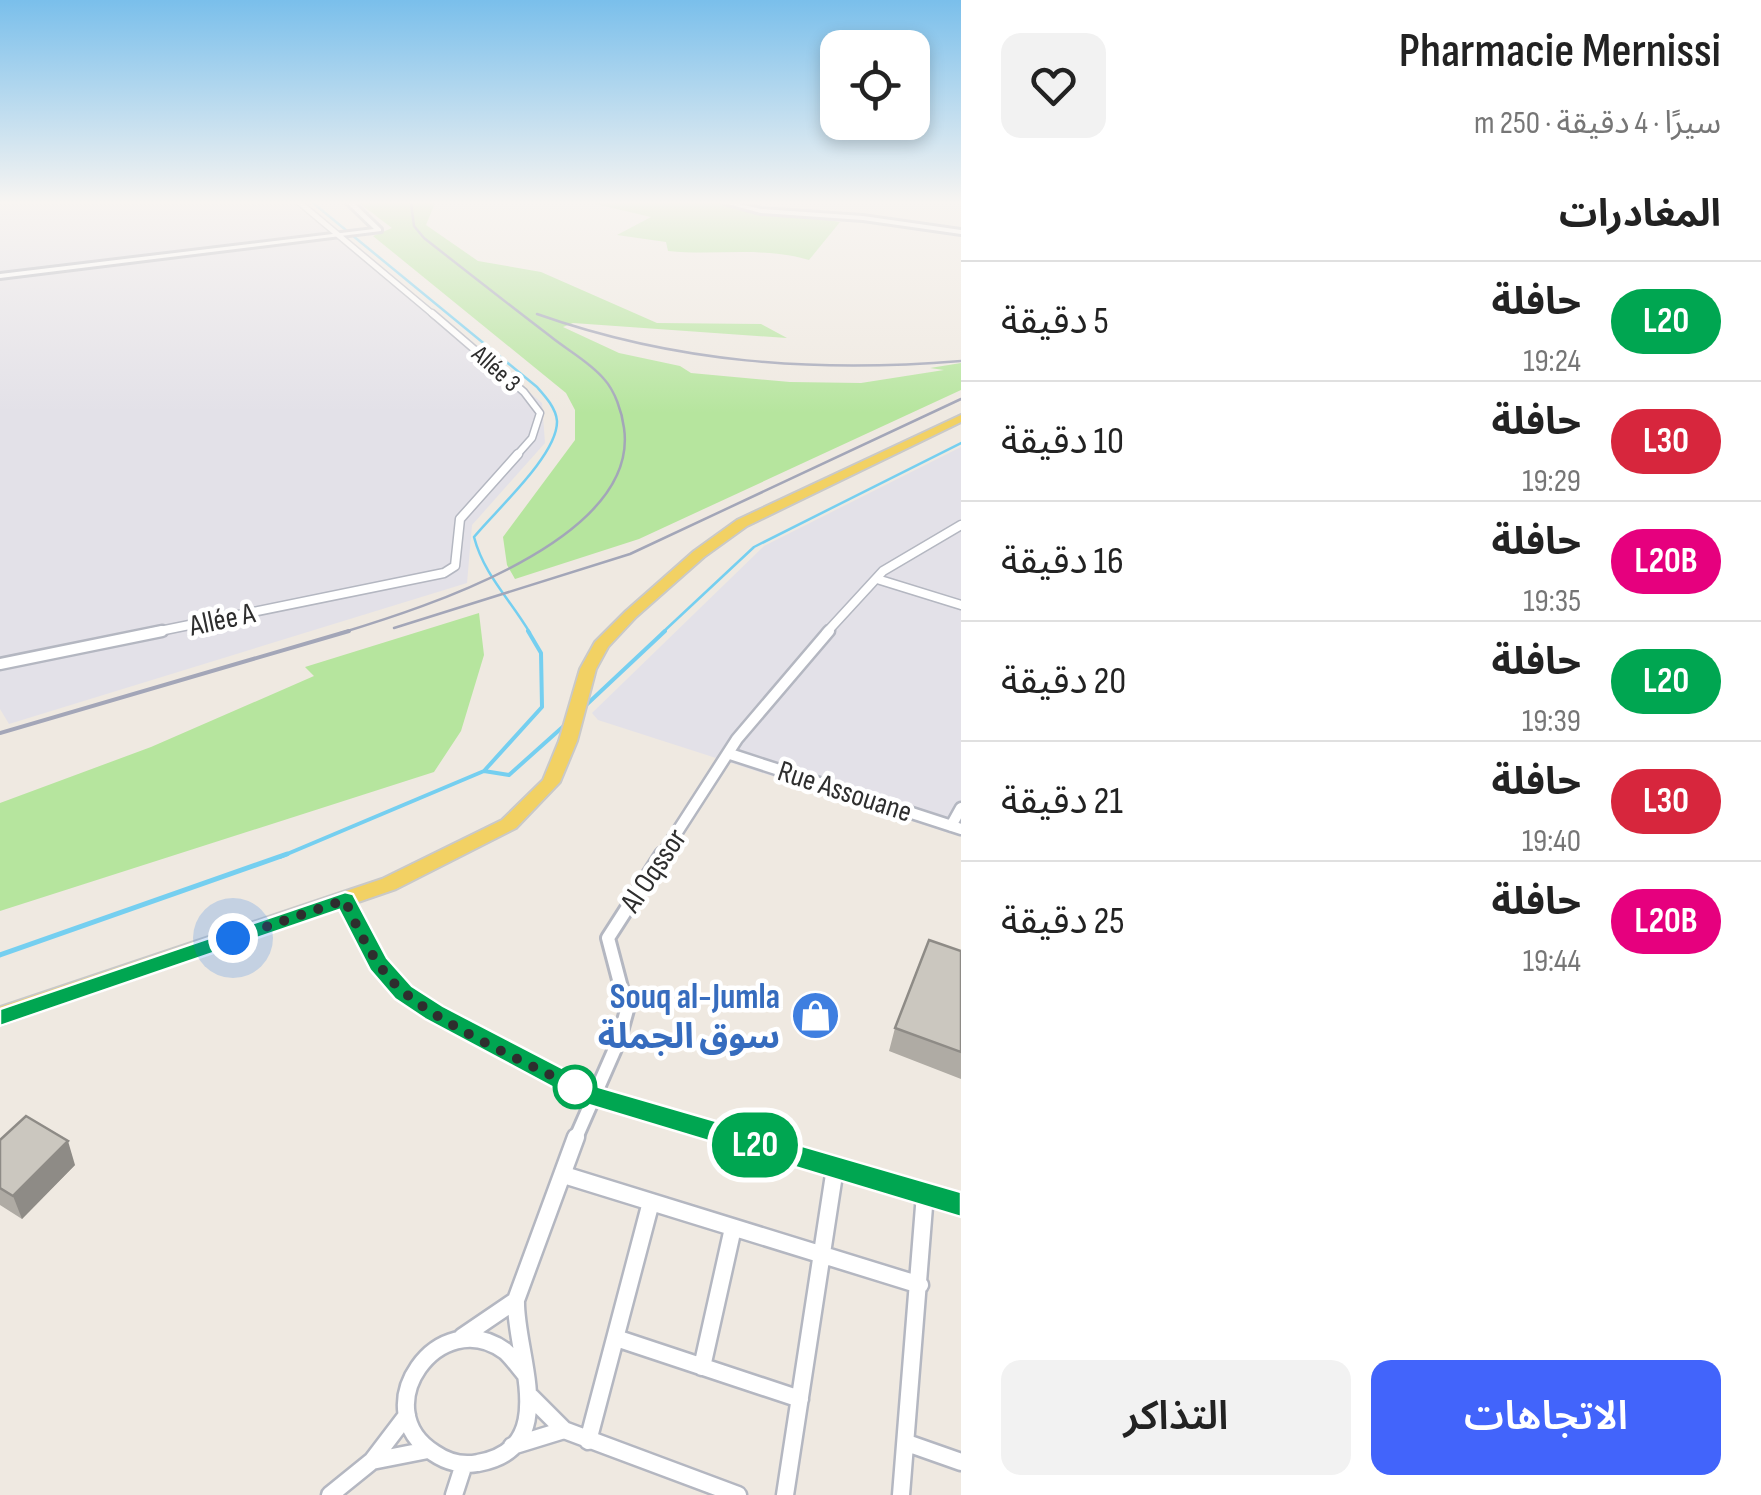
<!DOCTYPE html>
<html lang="ar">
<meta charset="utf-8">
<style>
body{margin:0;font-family:"Sofia Sans Condensed","Noto Sans Arabic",sans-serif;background:#f2f2f2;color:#222;direction:rtl;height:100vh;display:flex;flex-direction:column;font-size:38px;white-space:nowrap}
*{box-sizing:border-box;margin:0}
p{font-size:32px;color:#767676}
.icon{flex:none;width:55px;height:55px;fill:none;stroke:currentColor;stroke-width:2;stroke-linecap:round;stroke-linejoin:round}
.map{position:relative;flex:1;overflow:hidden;direction:ltr}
.drawer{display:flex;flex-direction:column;background:#fff;width:800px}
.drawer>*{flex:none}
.badge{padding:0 20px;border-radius:32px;font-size:35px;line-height:65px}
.fabs{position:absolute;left:820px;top:30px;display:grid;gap:20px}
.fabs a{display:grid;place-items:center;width:110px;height:110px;border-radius:20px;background:#fff;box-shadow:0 5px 15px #0003;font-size:50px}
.you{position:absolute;width:50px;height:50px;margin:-25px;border:8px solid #fff;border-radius:50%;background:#1a73e8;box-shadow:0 0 0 15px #1a73e833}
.map>.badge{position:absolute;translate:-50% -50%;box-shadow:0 0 0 5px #fff}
h2{padding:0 40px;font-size:38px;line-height:90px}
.round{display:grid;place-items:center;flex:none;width:105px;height:105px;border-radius:20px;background:#f2f2f2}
.summary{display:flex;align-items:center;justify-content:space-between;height:170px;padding:0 40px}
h1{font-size:48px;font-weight:600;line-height:75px}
.primary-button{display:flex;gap:20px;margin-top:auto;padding:20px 40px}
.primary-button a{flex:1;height:115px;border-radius:20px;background:#4264fb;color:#fff;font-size:40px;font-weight:600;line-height:115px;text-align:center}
.primary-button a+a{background:#f2f2f2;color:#222}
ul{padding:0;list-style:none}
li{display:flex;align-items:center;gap:30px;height:120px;padding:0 40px;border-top:2px solid #e0e0e0}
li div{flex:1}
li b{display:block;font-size:38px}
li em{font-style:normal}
li .badge{min-width:110px;font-weight:700;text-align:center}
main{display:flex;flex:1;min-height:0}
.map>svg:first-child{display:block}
.industrial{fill:#e3e1e8}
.green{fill:#b6e59e}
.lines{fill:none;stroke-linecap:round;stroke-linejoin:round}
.stream-far2{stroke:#75cff0;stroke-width:2.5}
.stream-far1{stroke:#75cff0;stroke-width:4}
.stream{stroke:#75cff0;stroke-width:5}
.minor-far5-casing{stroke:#b4b7c1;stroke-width:8}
.minor-far4-casing{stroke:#b4b7c1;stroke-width:9}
.minor-far3-casing{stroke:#b4b7c1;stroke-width:11}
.minor-far2-casing{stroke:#b4b7c1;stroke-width:15}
.minor-far1-casing{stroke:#b4b7c1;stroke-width:18}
.minor-casing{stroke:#b4b7c1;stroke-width:21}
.tertiary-casing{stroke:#b4b7c1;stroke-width:6}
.primary-casing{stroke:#c9c9c9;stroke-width:4}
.minor-far5{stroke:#fff;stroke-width:5}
.minor-far4{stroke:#fff;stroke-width:6}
.minor-far3{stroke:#fff;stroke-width:8}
.minor-far2{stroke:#fff;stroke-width:10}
.minor-far1{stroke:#fff;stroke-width:12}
.minor{stroke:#fff;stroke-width:16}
.tertiary{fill:#fff;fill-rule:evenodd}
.primary{fill:#f2d163;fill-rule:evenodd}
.rail-far1{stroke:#a3a6b8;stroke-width:2.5}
.rail{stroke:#a3a6b8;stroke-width:4}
.wall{fill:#afaba4}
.shaded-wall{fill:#8e8b86}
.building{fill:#cbc7bf;stroke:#8e8b86;stroke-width:2.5}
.line{fill:#00a651;stroke:#fff;stroke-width:2.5}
.walk{stroke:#2e2e2e;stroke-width:10;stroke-dasharray:0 18}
.stop-dot{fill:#fff;stroke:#00a651;stroke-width:5}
.labels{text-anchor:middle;stroke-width:9;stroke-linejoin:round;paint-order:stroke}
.far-street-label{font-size:25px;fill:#2e2e2e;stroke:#fff}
.street-label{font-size:30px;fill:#2e2e2e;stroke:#fff}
.near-shop-label{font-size:35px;font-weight:bold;fill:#366cbe;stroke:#fff;text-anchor:end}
</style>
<main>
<section class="drawer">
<div class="summary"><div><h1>Pharmacie Mernissi</h1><p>سيرًا · 4 دقيقة · 250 m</p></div><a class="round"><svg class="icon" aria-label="heart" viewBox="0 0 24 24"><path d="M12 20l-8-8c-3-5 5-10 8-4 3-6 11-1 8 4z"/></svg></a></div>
<h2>المغادرات</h2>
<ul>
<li><span class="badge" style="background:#00a651;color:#fff">L20</span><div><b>حافلة</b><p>19:24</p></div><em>5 دقيقة</em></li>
<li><span class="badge" style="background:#d7263d;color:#fff">L30</span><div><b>حافلة</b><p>19:29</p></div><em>10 دقيقة</em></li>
<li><span class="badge" style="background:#e6007e;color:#fff">L20B</span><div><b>حافلة</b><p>19:35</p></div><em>16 دقيقة</em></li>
<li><span class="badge" style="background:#00a651;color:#fff">L20</span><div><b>حافلة</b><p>19:39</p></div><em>20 دقيقة</em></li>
<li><span class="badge" style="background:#d7263d;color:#fff">L30</span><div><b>حافلة</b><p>19:40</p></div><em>21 دقيقة</em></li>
<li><span class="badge" style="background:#e6007e;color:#fff">L20B</span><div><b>حافلة</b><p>19:44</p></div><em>25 دقيقة</em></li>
</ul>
<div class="primary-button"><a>الاتجاهات</a><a>التذاكر</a></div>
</section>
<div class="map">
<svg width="961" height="1495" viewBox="0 0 961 1495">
<rect width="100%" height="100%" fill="#efe9e1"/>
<path class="industrial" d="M 0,203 L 307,203 L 542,403 L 545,443 L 472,525 L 467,583 L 9,724 L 0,709 Z
M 961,447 L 961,815 L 952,834 L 598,720 L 592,713 L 764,546 Z"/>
<path class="green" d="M 359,203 L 435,203 L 426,225 L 478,261 L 541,272 L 657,323 L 761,324 L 787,338 L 573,323 L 563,327 L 619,353 L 680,366 L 691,373 L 790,382 L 861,383 L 944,370 L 930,368 L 961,363 L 961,390 L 639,539 L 515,579 L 507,565 L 503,537 L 575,440 L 575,410 L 566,393 L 373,236 L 392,228 Z
M 591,203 L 724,203 L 840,222 L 809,260 C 762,246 715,256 668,251 L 666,242 L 617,235 L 651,217 Z
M 479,613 L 484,655 L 461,731 L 434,772 L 0,911 L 0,803 L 151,747 L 314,676 L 305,667 Z"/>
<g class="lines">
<path class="stream-far2" d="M 313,203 L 537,387 C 545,396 556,408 557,421 C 558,455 495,511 474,537 C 484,575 510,599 530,633
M 662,633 L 754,547 L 961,443"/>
<path class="stream-far1" d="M 584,707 L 665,631
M 484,771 L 542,707 L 541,653 L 528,631
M 280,857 L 484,771 L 509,775 L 566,724"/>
<path class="stream" d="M 0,955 L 287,854"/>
<defs>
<path id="minor-far5" d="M 300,203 L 435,316"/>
<path id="minor-far4" d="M 432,313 L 524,392 L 540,413 L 532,438 L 516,456"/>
<path id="minor-far3" d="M 877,579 L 961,605
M 150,633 L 444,573 L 455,566 L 460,519 L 518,454
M 826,633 L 883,571 L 961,525"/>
<path id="minor-far2" d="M 0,664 L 162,631
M 730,754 L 961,829
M 951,826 L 961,808
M 661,857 L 737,739 L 829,631"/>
<path id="minor-far1" d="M 575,1140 L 618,1042 L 627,1010 L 608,938 L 662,854"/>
<path id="minor" d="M 564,1175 L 920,1285
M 462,1337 L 515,1301
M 616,1338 L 800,1399
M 702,1367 L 733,1228
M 525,1374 C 519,1367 512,1357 505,1351 C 439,1303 364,1409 434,1453 C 447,1462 463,1466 478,1463 C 563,1448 514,1353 516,1300 L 576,1137
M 531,1397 L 564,1430 L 738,1495
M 588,1441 L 651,1202
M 907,1443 L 961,1462
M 512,1446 L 564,1430
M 372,1461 L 428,1450
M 330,1495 L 372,1461 L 407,1415
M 454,1495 L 464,1464
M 785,1495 L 835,1168
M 901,1495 L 925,1194"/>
<path id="tertiary" d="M 347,203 L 354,203 L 381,229 L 381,231 L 0,278 L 0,274 L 374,229 Z
M 724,203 L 735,203 L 761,209 L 863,216 L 961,230 L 961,234 L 863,220 L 761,213 Z
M 345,895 L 350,896 L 385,960 L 410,988 L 440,1008 L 596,1089 L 961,1196 L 961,1212 L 585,1100 L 428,1016 L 398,996 L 374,968 L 338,900 L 340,896 Z"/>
<path id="primary" d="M 961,415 L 961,422 L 747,526 L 704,557 L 636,617 L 608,647 L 596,669 L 577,741 L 560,782 L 516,828 L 396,889 L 0,1025 L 0,1007 L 382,879 L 502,820 L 543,780 L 559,741 L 580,669 L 595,642 L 626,611 L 694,551 L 737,520 Z"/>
</defs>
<use href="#minor-far5" class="minor-far5-casing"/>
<use href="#minor-far4" class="minor-far4-casing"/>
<use href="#minor-far3" class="minor-far3-casing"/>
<use href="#minor-far2" class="minor-far2-casing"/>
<use href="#minor-far1" class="minor-far1-casing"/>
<use href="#minor" class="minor-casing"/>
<use href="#tertiary" class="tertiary-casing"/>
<use href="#primary" class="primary-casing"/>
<use href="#minor-far5" class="minor-far5"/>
<use href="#minor-far4" class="minor-far4"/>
<use href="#minor-far3" class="minor-far3"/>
<use href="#minor-far2" class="minor-far2"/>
<use href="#minor-far1" class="minor-far1"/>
<use href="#minor" class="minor"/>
<use href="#tertiary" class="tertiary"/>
<use href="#primary" class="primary"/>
<path class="rail-far1" d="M 537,314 C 676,363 815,373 961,361
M 394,628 L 630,554 L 961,399
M 341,633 C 423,608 640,540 624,428 C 622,412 615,391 604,379 C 590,362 567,350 550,336 C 508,304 466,271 424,238 L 414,226 L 411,203"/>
<path class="rail" d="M 0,733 L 349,631"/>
</g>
<path class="wall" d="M 961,951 L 961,1079 L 889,1051 L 895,1028 Z
M 0,1140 L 75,1165 L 22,1219 L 0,1205 Z"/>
<path class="shaded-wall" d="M 68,1141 L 75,1165 L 22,1219 L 13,1196 Z"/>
<path class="building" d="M 929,940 L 961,951 L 961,1052 L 895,1028 Z
M 26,1116 L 68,1141 L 13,1196 L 0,1188 L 0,1140 Z"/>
<linearGradient id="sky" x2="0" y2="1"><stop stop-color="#7abfeb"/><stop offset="0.49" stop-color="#f8f5f2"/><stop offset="1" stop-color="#f8f5f2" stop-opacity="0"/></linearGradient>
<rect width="961" height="413" fill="url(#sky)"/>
<path class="line" d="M 345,892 L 353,894 L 387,958 L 412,986 L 443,1006 L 599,1087 L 961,1192 L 961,1217 L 582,1103 L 425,1019 L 395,999 L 370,970 L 339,910 L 0,1026 L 0,1009 Z"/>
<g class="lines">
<path class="walk" d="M 233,938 L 345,900 C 357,928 371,957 391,980 C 428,1021 539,1068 591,1095 L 575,1087"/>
</g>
<defs>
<symbol id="shop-disc" viewBox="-11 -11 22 22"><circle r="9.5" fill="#3f7fe0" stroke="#fff"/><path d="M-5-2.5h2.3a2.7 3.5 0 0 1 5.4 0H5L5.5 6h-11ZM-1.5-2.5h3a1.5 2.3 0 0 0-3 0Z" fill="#fff"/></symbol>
</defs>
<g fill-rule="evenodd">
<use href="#shop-disc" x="788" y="988" width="55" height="55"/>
</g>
<circle class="stop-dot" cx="575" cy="1087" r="20"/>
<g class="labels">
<g class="far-street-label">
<text transform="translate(497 368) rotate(42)" y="9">Allée 3</text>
</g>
<g class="street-label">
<text transform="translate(222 619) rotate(-12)" y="10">Allée A</text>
<text transform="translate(845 791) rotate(18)" y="10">Rue Assouane</text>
<text transform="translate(653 870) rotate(-56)" y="10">Al Oqssor</text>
</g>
<g class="near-shop-label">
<text x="780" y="1008">Souq al-Jumla<tspan x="780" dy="40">سوق الجملة</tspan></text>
</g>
</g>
</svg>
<div class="fabs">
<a><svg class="icon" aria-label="locate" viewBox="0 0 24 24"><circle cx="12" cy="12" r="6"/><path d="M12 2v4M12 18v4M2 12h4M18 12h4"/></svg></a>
</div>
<div class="you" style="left:233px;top:938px"></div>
<b class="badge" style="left:755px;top:1145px;background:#00a651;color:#fff">L20</b>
</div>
</main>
